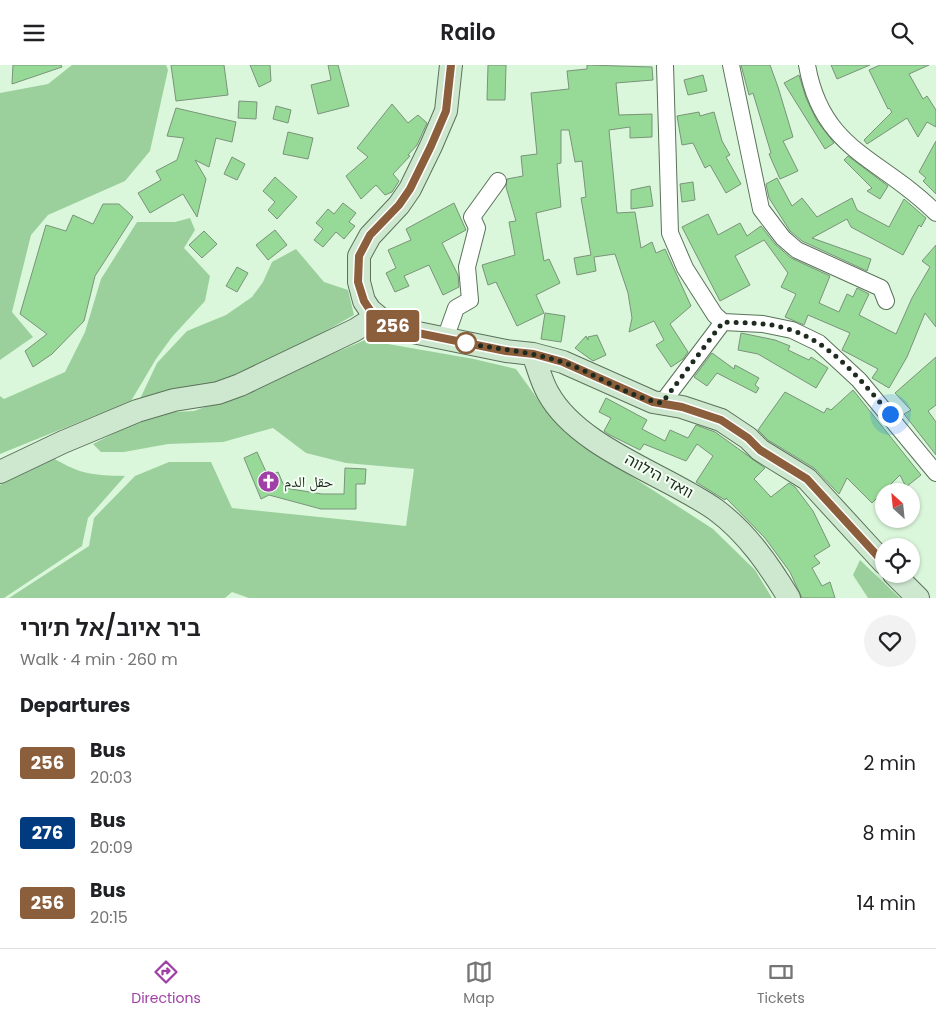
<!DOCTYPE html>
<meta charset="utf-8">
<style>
body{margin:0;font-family:Poppins,"Noto Naskh Arabic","Noto Sans Hebrew",sans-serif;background:#f2f2f2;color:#202124;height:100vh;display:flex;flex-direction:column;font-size:19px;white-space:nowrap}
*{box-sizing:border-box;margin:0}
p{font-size:16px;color:#757577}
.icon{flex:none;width:28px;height:28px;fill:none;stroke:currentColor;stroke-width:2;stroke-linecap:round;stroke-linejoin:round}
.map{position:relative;height:533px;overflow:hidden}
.sheet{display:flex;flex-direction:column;background:#fff;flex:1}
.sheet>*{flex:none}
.badge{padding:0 10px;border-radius:4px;font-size:18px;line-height:32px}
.needle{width:32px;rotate:333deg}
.tools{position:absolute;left:875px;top:418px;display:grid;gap:10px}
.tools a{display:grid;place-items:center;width:45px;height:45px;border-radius:50%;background:#fff;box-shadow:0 1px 4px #0004;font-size:25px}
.you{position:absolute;width:25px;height:25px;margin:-12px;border:4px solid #fff;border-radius:50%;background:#1a73e8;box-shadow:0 0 0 8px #1a73e833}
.map>.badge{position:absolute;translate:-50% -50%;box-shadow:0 0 0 2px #fff}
h2{padding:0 20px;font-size:19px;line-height:45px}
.round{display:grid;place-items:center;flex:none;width:52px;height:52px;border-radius:26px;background:#f2f2f2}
.summary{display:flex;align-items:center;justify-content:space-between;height:85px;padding:0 20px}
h1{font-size:24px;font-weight:600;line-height:38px}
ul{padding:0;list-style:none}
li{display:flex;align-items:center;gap:15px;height:70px;padding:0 20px}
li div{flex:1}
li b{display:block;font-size:19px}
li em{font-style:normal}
li .badge{min-width:55px;font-weight:700;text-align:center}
header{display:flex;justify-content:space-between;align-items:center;height:65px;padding:0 20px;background:#fff;font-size:22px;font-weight:600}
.tabs{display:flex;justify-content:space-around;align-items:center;height:70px;border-top:1px solid #e0e0e0;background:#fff;font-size:14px;color:#757577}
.tabs a{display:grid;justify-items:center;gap:2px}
.tabs .active{color:#a040a7}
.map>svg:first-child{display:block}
.green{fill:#9bd09c}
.building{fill:#97da98;stroke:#7a9379}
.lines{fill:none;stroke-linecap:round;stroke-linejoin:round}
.street-casing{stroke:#5a725a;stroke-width:18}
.secondary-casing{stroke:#5a725a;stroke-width:24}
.street{stroke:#fff;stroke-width:16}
.secondary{stroke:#cee7cf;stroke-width:22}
.line-casing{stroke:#fff;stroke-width:11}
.line{stroke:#8b5e3c;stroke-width:8}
.walk{stroke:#202b20;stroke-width:5;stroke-dasharray:0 9}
.stop-dot{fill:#fff;stroke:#8b5e3c;stroke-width:2.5}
.labels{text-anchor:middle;stroke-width:4;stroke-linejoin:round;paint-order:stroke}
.street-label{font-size:15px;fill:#202b20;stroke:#f4fff4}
.poi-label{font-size:15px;fill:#202b20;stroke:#f4fff4;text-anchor:start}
</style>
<header><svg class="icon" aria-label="menu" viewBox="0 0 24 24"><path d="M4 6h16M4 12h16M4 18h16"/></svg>Railo<svg class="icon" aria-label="search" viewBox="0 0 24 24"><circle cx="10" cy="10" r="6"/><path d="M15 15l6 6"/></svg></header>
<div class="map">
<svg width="936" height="533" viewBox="0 0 936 533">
<rect width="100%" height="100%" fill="#dbf7db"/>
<path class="green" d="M 72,0 L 166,0 L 168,5 L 150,86 L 125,116 L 48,150 L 31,170 L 12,247 L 33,272 L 0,295 L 0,28 L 48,19 Z
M 190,153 L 195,165 L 184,183 L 210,211 L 205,236 L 172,272 L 156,294 L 131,336 L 0,389 L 0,331 L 4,334 L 65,307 L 85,267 L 101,214 L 137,157 L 175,157 Z
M 296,184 L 324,217 L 348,225 L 354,250 L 267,299 L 213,320 L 139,336 L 157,298 L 187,266 L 226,250 L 252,232 L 263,217 L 272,197 Z
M 365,275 L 474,294 L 516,304 L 550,351 L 597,389 L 713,464 L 755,505 L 772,533 L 249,533 L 232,527 L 225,533 L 9,533 L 89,481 L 94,453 L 135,411 L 169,397 L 211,397 L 232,443 L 406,461 L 414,404 L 346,398 L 306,388 L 273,363 L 223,377 L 168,379 L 124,387 L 101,387 L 93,379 L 126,362 L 173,347 L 194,346 L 234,331 Z
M 53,393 C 82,410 92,410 125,411 L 88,453 L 82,481 L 4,533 L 0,533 L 0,420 Z
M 860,495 L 900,533 L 868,533 L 853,510 Z"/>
<path class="building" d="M 13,0 L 61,0 L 62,2 L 12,19 Z
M 171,0 L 224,0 L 228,30 L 176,36 Z
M 250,0 L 270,0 L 271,16 L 259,22 Z
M 328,0 L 338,0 L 349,41 L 318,49 L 311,20 L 331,15 Z
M 488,0 L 506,0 L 505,35 L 487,35 Z
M 587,0 L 652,2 L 653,15 L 616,18 L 619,50 L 652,49 L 652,72 L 630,73 L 630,62 L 609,65 L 617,148 L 635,147 L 641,183 L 652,177 L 656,188 L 665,184 L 691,241 L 670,259 L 688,287 L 683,294 L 671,302 L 656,280 L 664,275 L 654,256 L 629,267 L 632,253 L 628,228 L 615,189 L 594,192 L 596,206 L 577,210 L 574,193 L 591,190 L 581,133 L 586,132 L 582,96 L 575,97 L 569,65 L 561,65 L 561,98 L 557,99 L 561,142 L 536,148 L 544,196 L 549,194 L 560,218 L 536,230 L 544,248 L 517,261 L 496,217 L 488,220 L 482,200 L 515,190 L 509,157 L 516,156 L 506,122 L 507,114 L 523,111 L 521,91 L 537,89 L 531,28 L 569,24 L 567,6 L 587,4 Z
M 741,0 L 770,0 L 778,22 L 793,72 L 783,76 L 798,106 L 780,114 L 769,89 L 771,88 L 753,28 L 749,30 Z
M 831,0 L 870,0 L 837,14 Z
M 880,0 L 929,0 L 909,9 L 923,34 L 927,31 L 936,45 L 936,62 L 927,57 L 918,72 L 907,53 L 867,79 L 864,75 L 892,47 L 889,43 L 888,44 L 869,5 Z
M 703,10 L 707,26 L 688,30 L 684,15 Z
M 799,10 L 806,33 L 817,56 L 834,78 L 825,84 L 784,18 Z
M 239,36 L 257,37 L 256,54 L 238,53 Z
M 392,39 L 408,58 L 418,50 L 427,58 L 417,80 L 408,90 L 410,91 L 393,109 L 399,116 L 392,127 L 385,130 L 376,120 L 361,134 L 346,111 L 368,92 L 357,83 Z
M 276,41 L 291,45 L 288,58 L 273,54 Z
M 176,43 L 236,57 L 232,77 L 216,73 L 209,102 L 195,95 L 206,114 L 197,152 L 183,129 L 150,148 L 138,128 L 161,115 L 156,106 L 177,95 L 184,73 L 167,71 Z
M 699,47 L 700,51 L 714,47 L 722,76 L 730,90 L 726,92 L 741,119 L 726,128 L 710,100 L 705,103 L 693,78 L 682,80 L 677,51 Z
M 288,67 L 313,73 L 308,94 L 283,89 Z
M 936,76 L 936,129 L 923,116 L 926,113 L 919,107 Z
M 848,91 L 888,121 L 880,134 L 867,126 L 872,123 L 844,95 Z
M 232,92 L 245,99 L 237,115 L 224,109 Z
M 275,112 L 297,132 L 277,154 L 268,145 L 275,137 L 263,126 Z
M 777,113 L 792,141 L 802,133 L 817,152 L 852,133 L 857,145 L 889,162 L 904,134 L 926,153 L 921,162 L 919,160 L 903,190 L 851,162 L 847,154 L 812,173 L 871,194 L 867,206 L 802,176 L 790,166 L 769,133 L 766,119 Z
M 693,117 L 695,135 L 682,137 L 680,119 Z
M 650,121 L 653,141 L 631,144 L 631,125 Z
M 343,138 L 356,148 L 349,157 L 355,161 L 344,174 L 336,167 L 323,182 L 314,175 L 323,164 L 316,158 L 328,144 L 334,149 Z
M 454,138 L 466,165 L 442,178 L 458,210 L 459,222 L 443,230 L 429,200 L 404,211 L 409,221 L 395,227 L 386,208 L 396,203 L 388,185 L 411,175 L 406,164 Z
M 103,139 L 119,139 L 133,152 L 95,211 L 84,256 L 52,289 L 33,302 L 25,286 L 47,269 L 20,249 L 46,160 L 66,166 L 73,150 L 93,159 Z
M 708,149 L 718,170 L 740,158 L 747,171 L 761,161 L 775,179 L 791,193 L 830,211 L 819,238 L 839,247 L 847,229 L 853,232 L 857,223 L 869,229 L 859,250 L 896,269 L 912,233 L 930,202 L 922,196 L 936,180 L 936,262 L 925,248 L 907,292 L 889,323 L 872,313 L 878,304 L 842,285 L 850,268 L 808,250 L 804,260 L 785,252 L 796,229 L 781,222 L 788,208 L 764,175 L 735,191 L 750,220 L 720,236 L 682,162 Z
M 275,165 L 287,180 L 268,195 L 256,180 Z
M 204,166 L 217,179 L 202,193 L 189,180 Z
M 237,202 L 248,208 L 237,227 L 226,221 Z
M 545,248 L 565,251 L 561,277 L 541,274 Z
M 741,268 L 775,275 L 790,281 L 788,285 L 809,295 L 811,292 L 828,303 L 816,323 L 758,289 L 738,285 Z
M 597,270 L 606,290 L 593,296 L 575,283 L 586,271 L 588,275 L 588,272 Z
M 712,288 L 734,304 L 735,300 L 759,313 L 755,320 L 759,323 L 756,328 L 717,308 L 707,321 L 694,312 Z
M 936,292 L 936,340 L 928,346 L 936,357 L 936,390 L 904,349 L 911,345 L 895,328 Z
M 853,325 L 921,410 L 906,422 L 900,410 L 872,438 L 847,413 L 839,429 L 814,403 L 768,375 L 758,365 L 785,327 L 824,348 L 827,343 L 831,345 Z
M 606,333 L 647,355 L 642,364 L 665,376 L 670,365 L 688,373 L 696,360 L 715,367 L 765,403 L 754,414 L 771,432 L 789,418 L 795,422 L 813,446 L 830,481 L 814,491 L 820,498 L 812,503 L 822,521 L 830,517 L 835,533 L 802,533 L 790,507 L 765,473 L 726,433 L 725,435 L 696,417 L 713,391 L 697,379 L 686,396 L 644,379 L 640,385 L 608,369 L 604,366 L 611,353 L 599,347 Z
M 257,387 L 268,411 L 278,407 L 285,423 L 322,429 L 344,429 L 345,403 L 366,404 L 365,419 L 356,419 L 356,444 L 321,444 L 269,430 L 261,434 L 244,393 Z"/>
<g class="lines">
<defs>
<path id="street" d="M 665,0 L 670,168 L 685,203 L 715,250 L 723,257 L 763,259 L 792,265 L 819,278 L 859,315 L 936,408
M 731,0 L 761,144 L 783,173 L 797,185 L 881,223 L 886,236
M 807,0 C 822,87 882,93 936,148
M 445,274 L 456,243 L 470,235 L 467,202 L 477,163 L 472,152 L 498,116
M 662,338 L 723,257"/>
<path id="secondary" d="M 451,0 L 446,46 L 431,81 L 410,124 L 399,140 L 370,171 L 359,191 L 359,217 L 364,236 L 370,245 L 382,255 L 403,265 L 506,286 L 533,289 L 563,297 L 653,337 L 682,342 L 721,355 L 748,373 L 760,385 L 807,414 L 884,498
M 533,289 C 538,302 541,316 548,328 C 578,383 667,410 716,445 C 747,468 769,500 789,533
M 0,407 L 63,377 L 137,346 L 174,335 L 218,328 L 240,320 L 355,265 L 377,251
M 894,509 L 918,533"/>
</defs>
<use href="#street" class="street-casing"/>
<use href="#secondary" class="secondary-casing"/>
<use href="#street" class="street"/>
<use href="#secondary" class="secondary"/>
</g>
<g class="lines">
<defs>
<path id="line" d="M 451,0 L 446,46 L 431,81 L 410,124 L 399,140 L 370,170 L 359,191 L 358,217 L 364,236 L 370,245 L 382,255 L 403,265 L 506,286 L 534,289 L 563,297 L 653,337 L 682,342 L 721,355 L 748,373 L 760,385 L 807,414 L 884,498"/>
</defs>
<use href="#line" class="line-casing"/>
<use href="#line" class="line"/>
<path class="walk" d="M 466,278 L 460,277 C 494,284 530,286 562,297 C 596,308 627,332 662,338 L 723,257 C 746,258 769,257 791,265 C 832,278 863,318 890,349"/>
</g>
<defs>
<symbol id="church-disc" viewBox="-11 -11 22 22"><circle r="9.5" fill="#a040a7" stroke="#f4fff4"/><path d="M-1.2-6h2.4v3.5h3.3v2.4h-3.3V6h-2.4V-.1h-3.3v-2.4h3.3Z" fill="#fff"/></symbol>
</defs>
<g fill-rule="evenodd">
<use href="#church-disc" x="256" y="404" width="25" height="25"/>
</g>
<circle class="stop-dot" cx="466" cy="278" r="10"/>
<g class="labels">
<g class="street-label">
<text transform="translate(659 411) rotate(29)" y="5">וואדי הילווה</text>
</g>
<g class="poi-label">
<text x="284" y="422">حقل الدم</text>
</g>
</g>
</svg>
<div class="tools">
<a><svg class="needle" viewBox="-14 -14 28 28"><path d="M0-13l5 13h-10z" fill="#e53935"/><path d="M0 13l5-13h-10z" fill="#757577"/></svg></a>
<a><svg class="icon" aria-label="locate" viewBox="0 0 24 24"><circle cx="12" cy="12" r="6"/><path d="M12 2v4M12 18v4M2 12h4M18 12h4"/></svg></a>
</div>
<div class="you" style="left:890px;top:349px"></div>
<b class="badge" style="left:393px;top:261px;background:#8b5e3c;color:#fff">256</b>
</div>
<section class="sheet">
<div class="summary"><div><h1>ביר איוב/אל ת׳ורי</h1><p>Walk · 4 min · 260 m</p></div><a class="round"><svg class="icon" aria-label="heart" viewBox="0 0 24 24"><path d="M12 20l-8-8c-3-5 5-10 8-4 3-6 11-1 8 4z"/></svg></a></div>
<h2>Departures</h2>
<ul>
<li><span class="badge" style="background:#8b5e3c;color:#fff">256</span><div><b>Bus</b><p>20:03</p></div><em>2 min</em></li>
<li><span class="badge" style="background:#003b80;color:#fff">276</span><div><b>Bus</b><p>20:09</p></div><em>8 min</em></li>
<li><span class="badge" style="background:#8b5e3c;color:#fff">256</span><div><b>Bus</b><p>20:15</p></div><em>14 min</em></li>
</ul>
</section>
<nav class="tabs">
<a class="active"><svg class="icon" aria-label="directions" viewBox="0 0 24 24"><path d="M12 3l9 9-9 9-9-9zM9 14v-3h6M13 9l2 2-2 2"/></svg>Directions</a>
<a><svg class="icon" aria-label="map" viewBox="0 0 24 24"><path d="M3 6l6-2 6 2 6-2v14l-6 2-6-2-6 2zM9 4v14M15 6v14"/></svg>Map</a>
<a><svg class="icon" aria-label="tickets" viewBox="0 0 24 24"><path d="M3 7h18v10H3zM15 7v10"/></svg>Tickets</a>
</nav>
